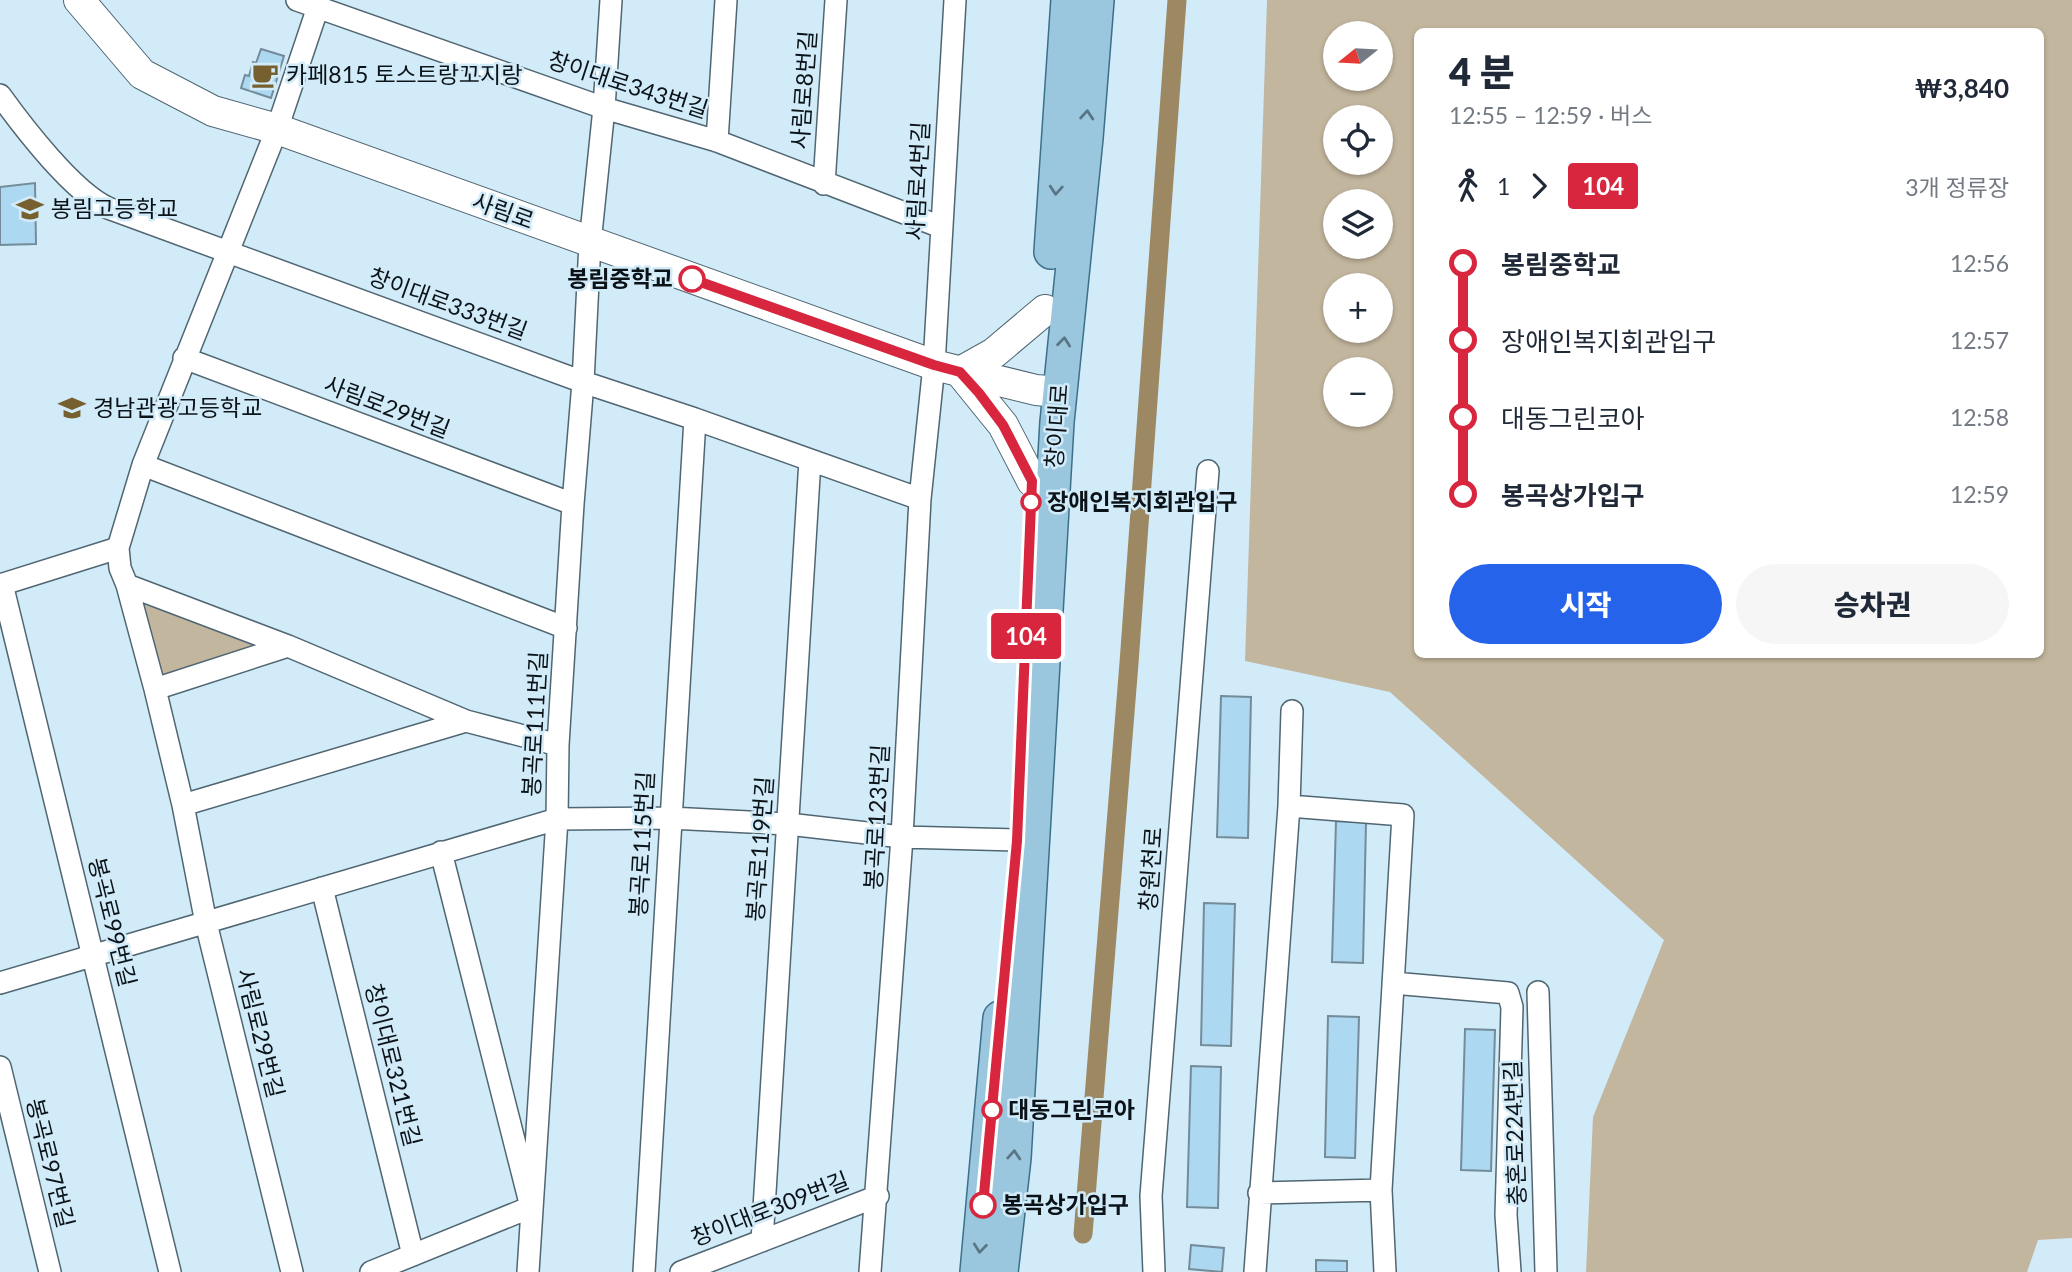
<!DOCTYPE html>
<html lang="ko">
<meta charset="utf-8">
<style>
body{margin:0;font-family:Lato,"Noto Sans KR",sans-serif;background:#f6f6f7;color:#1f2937;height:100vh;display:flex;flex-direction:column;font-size:26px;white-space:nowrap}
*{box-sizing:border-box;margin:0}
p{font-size:23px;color:#747a83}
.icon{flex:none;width:38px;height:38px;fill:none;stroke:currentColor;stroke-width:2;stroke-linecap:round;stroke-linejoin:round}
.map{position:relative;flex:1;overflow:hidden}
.sheet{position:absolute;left:1414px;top:28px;width:630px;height:630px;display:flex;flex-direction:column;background:#fff;border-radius:10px;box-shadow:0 2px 5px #0004}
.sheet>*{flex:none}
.badge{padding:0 14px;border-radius:5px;font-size:24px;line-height:46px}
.needle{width:46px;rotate:252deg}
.controls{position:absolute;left:1323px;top:21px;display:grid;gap:14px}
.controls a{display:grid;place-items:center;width:70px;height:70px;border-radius:50%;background:#fff;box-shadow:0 2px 5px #0004;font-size:35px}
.map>.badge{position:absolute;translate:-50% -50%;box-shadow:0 0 0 4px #fff}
.legs{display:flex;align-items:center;gap:10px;height:77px;padding:0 35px;font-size:23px}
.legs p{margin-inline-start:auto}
.head{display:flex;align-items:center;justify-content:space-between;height:119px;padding:0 35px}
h1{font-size:38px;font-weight:800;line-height:52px}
.button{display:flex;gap:14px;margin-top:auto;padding:14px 35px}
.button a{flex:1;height:80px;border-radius:42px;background:#2563eb;color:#fff;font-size:28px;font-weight:800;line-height:80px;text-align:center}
.button a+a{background:#f6f6f7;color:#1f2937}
ul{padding:0 35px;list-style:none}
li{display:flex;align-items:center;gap:24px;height:77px;font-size:26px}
li i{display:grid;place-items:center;width:10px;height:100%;margin:0 9px;background:currentColor}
li i::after{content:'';width:18px;height:18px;margin:-9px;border:5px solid;border-radius:50%;background:#fff}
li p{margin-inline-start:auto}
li:first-child i{background:linear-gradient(#0000 50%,currentColor 0)}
li:last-child i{background:linear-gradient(currentColor 50%,#0000 0)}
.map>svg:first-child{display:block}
.green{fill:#c3b69e;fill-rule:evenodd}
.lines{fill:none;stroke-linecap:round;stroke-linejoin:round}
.canal{stroke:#9c8963;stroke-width:19}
.building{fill:#add8f1;stroke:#748b99;stroke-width:2}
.street-casing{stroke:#506672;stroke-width:24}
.secondary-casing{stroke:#506672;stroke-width:32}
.primary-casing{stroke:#3c6f8a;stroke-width:36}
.street{stroke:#fff;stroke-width:21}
.secondary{stroke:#fff;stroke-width:30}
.primary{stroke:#9ac7de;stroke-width:33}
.oneway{stroke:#5a7685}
.line-1-casing{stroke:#fff;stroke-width:16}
.line-1{stroke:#d7263d;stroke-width:10}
.stop-1-dot{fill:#fff;stroke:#d7263d;stroke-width:3.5}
.labels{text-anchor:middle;stroke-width:5;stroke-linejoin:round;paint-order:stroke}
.poi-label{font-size:23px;fill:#0b1318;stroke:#d2ebf9;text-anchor:start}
.street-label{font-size:23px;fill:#0b1318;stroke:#d2ebf9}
.stop-label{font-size:23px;font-weight:bold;fill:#0b1318;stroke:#d2ebf9;text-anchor:start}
</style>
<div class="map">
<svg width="2072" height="1272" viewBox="0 0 2072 1272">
<rect width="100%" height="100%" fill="#d2ebf9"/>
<path class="green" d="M 1267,0 L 2072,0 L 2072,1238 L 2038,1240 L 2027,1272 L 1586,1272 L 1593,1117 L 1664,940 L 1390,692 L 1245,661 ZM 1418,32 L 2040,32 L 2040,654 L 1418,654 ZM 1335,33 L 1381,33 L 1381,79 L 1335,79 ZM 1335,117 L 1381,117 L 1381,163 L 1335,163 ZM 1335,201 L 1381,201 L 1381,247 L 1335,247 ZM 1335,285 L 1381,285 L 1381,331 L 1335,331 ZM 1335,369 L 1381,369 L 1381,415 L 1335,415 Z
M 135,595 L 273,646 L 158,685 Z"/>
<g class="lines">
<path class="canal" d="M 1083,1234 L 1129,663 L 1177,0"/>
</g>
<path class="building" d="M 261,49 L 284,56 L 271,98 L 241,88 L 245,75 L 249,76 L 253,62 L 256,63 Z
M 35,183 L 36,244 L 0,245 L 0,187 Z
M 1221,696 L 1251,697 L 1248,838 L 1217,837 Z
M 1336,821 L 1366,822 L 1363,963 L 1332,962 Z
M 1204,903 L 1235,904 L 1231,1046 L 1201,1045 Z
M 1328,1016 L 1359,1017 L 1355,1158 L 1325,1157 Z
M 1465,1029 L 1495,1030 L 1491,1171 L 1461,1170 Z
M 1191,1066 L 1221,1067 L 1218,1208 L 1187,1207 Z
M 1191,1245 L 1224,1248 L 1222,1272 L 1189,1269 Z
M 1316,1260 L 1347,1261 L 1347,1272 L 1316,1272 Z"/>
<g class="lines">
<defs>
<path id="street" d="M 297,0 L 604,108 L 717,141 L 941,227
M 0,95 C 23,127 73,192 108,208 L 583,382 L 695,419 L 920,499
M 717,141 L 726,0
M 824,184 L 836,0
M 184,358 L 573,504
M 143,465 L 566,628
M 2,584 L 170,1272
M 0,585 L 118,548
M 127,585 L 288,646 L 466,721 L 558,745
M 155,689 L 288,646
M 183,805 L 466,721
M 1289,806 L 1403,815 L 1381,1190 L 1385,1272
M 322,888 L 413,1255
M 0,983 L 557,819 L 670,818 L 788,824 L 902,837 L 1017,840
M 1393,983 L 1508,993 L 1512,1007 L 1506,1215 L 1510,1272
M 1538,992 L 1546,1272
M 0,1067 L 50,1272
M 1259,1193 L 1381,1190
M 762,1241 L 810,460
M 292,1272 L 206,923 L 183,805 L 155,689 L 127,585 L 120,568 L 118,548 L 143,465 L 277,129 L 318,7
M 371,1272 L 531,1207 L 441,852
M 528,1272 L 557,819 L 558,745 L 573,504 L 583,382 L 590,243 L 604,108 L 611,0
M 644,1272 L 695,419
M 681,1272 L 878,1196
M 870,1272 L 902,837 L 920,499 L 934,365 L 955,0
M 1154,1272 L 1151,1196 L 1208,471
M 1255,1272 L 1289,806 L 1292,711"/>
<path id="secondary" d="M 79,0 L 142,74 L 213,111 L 277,129 L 934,365 L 1036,390 L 1059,392
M 960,372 L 1003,425 L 1032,481
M 960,372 L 994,353 L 1045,310"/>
<path id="primary" d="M 1051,252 L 1068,0
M 977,1272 L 1000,1018
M 1001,1272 L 1014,1158 L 1057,422 L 1086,138 L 1097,0"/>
</defs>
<use href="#street" class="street-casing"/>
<use href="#secondary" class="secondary-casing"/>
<use href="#primary" class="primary-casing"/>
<use href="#street" class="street"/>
<use href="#secondary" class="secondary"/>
<use href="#primary" class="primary"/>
</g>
<defs><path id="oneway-chevron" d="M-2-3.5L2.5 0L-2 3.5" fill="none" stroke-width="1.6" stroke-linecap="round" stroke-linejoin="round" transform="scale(1.75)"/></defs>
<g class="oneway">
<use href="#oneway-chevron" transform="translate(1087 115) rotate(-85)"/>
<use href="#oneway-chevron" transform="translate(1056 190) rotate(94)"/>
<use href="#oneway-chevron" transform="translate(1064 342) rotate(-84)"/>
<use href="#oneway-chevron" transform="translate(1014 1155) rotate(-86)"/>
<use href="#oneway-chevron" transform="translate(980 1248) rotate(96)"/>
</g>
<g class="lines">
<defs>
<path id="line-1" d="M 692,279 L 934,365 L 960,372 L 979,393 L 1003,425 L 1032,481 L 1017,841 L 983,1205"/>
</defs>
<use href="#line-1" class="line-1-casing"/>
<use href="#line-1" class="line-1"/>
</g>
<defs>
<symbol id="cafe-bare" viewBox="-9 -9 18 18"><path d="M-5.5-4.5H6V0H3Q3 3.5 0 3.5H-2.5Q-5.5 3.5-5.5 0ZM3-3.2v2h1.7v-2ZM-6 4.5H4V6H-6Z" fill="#776030" stroke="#d2ebf9" stroke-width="2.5" paint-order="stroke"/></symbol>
<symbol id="school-bare" viewBox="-9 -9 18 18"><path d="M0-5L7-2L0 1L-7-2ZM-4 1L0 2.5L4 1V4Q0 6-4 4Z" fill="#776030" stroke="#d2ebf9" stroke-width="2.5" paint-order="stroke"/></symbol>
</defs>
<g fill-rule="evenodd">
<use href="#cafe-bare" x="246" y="56" width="38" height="38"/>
<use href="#school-bare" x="11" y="190" width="38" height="38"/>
<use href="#school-bare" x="53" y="389" width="38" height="38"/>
</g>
<g class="stop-1-dot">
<circle cx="692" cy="279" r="12"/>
<circle cx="1031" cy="502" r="9"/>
<circle cx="992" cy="1110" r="9"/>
<circle cx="983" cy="1205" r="12"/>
</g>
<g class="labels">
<g class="poi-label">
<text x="286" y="83">카페815 토스트랑꼬지랑</text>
<text x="51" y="217">봉림고등학교</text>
<text x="93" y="416">경남관광고등학교</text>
</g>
<g class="street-label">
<text transform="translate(628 85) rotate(18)" y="8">창이대로343번길</text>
<text transform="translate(804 90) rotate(-86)" y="8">사림로8번길</text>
<text transform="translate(918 181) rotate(-87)" y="8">사림로4번길</text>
<text transform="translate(503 211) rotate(20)" y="8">사림로</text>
<text transform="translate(448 304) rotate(20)" y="8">창이대로333번길</text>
<text transform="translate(387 407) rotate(21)" y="8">사림로29번길</text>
<text transform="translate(1057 426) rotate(-86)" y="8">창이대로</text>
<text transform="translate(535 724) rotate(-87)" y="8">봉곡로111번길</text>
<text transform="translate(877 817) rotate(-87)" y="8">봉곡로123번길</text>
<text transform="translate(642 844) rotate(-87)" y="8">봉곡로115번길</text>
<text transform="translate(760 849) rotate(-86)" y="8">봉곡로119번길</text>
<text transform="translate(1151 869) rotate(-86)" y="8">창원천로</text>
<text transform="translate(112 922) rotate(76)" y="8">봉곡로99번길</text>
<text transform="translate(260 1033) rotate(76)" y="8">사림로29번길</text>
<text transform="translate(393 1065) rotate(76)" y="8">창이대로321번길</text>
<text transform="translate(1515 1133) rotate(-92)" y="8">충혼로224번길</text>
<text transform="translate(50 1163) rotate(76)" y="8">봉곡로97번길</text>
<text transform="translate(770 1209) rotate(-21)" y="8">창이대로309번길</text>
</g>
<g class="stop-label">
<text x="673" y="287" text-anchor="end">봉림중학교</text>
<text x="1047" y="510">장애인복지회관입구</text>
<text x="1008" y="1118">대동그린코아</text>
<text x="1002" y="1213">봉곡상가입구</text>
</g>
</g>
</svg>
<div class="controls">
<a><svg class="needle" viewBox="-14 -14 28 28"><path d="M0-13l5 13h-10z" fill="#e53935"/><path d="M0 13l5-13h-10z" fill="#747a83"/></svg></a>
<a><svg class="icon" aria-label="locate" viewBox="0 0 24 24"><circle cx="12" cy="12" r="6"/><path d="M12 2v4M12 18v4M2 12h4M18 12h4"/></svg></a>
<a><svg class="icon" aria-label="layers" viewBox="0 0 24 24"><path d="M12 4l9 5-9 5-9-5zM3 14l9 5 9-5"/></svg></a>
<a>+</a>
<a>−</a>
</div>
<b class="badge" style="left:1026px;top:636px;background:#d7263d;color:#fff">104</b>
<section class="sheet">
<div class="head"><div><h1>4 분</h1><p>12:55 – 12:59 · 버스</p></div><b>₩3,840</b></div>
<div class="legs"><svg class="icon" aria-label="walk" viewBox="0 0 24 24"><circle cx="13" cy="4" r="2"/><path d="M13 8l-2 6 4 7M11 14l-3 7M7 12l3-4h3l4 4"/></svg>1<svg class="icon" aria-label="forward" viewBox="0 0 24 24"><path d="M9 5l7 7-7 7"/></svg><b class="badge" style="background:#d7263d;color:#fff">104</b><p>3개 정류장</p></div>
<ul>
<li><i style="color:#d7263d"></i><b>봉림중학교</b><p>12:56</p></li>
<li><i style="color:#d7263d"></i><span>장애인복지회관입구</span><p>12:57</p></li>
<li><i style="color:#d7263d"></i><span>대동그린코아</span><p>12:58</p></li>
<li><i style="color:#d7263d"></i><b>봉곡상가입구</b><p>12:59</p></li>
</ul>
<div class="button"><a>시작</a><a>승차권</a></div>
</section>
</div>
